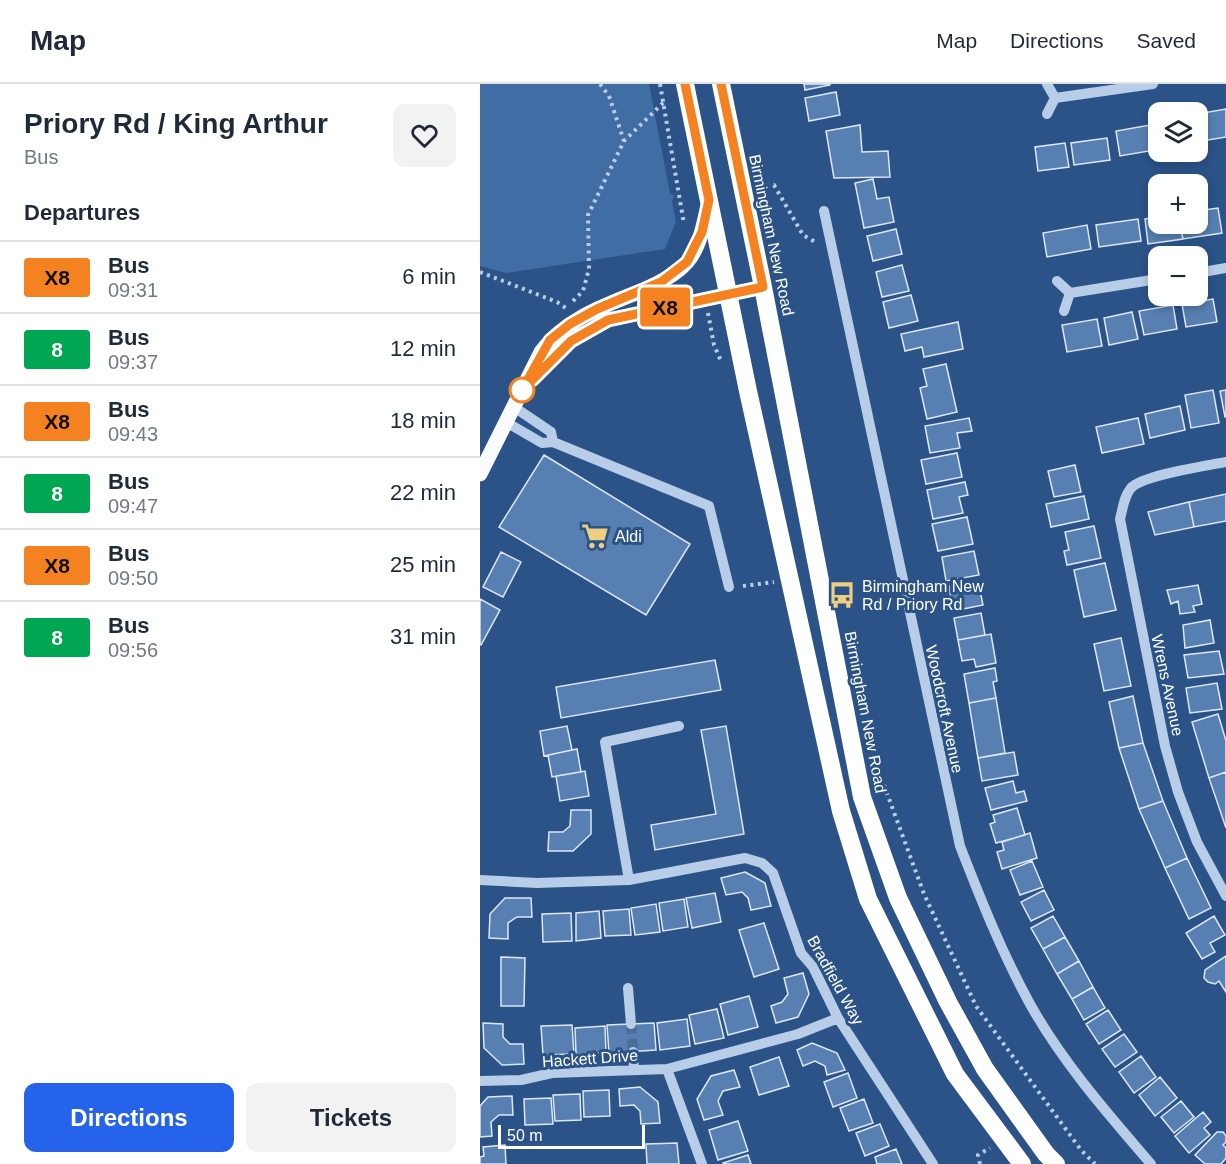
<!DOCTYPE html>
<meta charset="utf-8">
<style>
body{margin:0;font-family:Arial,sans-serif;background:#f2f2f3;color:#1f2937;height:100vh;display:flex;flex-direction:column;font-size:22px;white-space:nowrap}
*{box-sizing:border-box;margin:0}
p{font-size:20px;color:#747a83}
.icon{flex:none;width:33px;height:33px;fill:none;stroke:currentColor;stroke-width:2;stroke-linecap:round;stroke-linejoin:round}
.map{position:relative;flex:1;overflow:hidden}
.side{display:flex;flex-direction:column;background:#fff;width:480px}
.side>*{flex:none}
.badge{padding:0 12px;border-radius:4px;font-size:21px;line-height:39px}
.fabs{position:absolute;left:668px;top:18px;display:grid;gap:12px}
.fabs a{display:grid;place-items:center;width:60px;height:60px;border-radius:12px;background:#fff;box-shadow:0 3px 9px #0003;font-size:30px}
.scale{position:absolute;left:18px;bottom:15px;width:147px;box-sizing:border-box;padding-left:6px;border:3px solid #fff;border-top:0;font-size:16px;line-height:21px;white-space:nowrap;color:#fff;-webkit-text-stroke:4px #2b5388;paint-order:stroke}
.map>.badge{position:absolute;translate:-50% -50%;box-shadow:0 0 0 3px #fff}
h2{padding:0 24px;font-size:22px;line-height:54px}
.round{display:grid;place-items:center;flex:none;width:63px;height:63px;border-radius:12px;background:#f2f2f3}
.summary{display:flex;align-items:center;justify-content:space-between;height:102px;padding:0 24px}
h1{font-size:28px;font-weight:800;line-height:45px}
.button{display:flex;gap:12px;margin-top:auto;padding:12px 24px}
.button a{flex:1;height:69px;border-radius:12px;background:#2563eb;color:#fff;font-size:24px;font-weight:800;line-height:69px;text-align:center}
.button a+a{background:#f2f2f3;color:#1f2937}
ul{padding:0;list-style:none}
li{display:flex;align-items:center;gap:18px;height:72px;padding:0 24px;border-top:2px solid #e0e1e3}
li div{flex:1}
li b{display:block;font-size:22px}
li em{font-style:normal}
li .badge{min-width:66px;font-weight:700;text-align:center}
header{display:flex;align-items:center;gap:36px;box-sizing:border-box;height:84px;padding:0 30px;background:#fff;border-bottom:2px solid #e0e1e3}
header strong{font-size:28px}
nav{display:flex;gap:33px;margin-inline-start:auto;font-size:21px}
main{display:flex;flex:1;min-height:0}
.map>svg:first-child{display:block}
.green{fill:#406da4}
.building{fill:#577fb1;stroke:#dbe7f7;stroke-width:1.5}
.lines{fill:none;stroke-linecap:round;stroke-linejoin:round}
.minor-tunnel{stroke:#4b6d9a;stroke-width:10;stroke-dasharray:10 5;stroke-linecap:butt}
.path{stroke:#b8cde8;stroke-width:4;stroke-dasharray:3 4.5;stroke-linecap:butt}
.minor{stroke:#b8cde8;stroke-width:10}
.major{stroke:#f9fbfe;stroke-width:15}
.highway{stroke:#fff;stroke-width:18}
.line-casing{stroke:#fff;stroke-width:14}
.line{stroke:#f58220;stroke-width:9}
.stop-dot{fill:#fff;stroke:#f58220;stroke-width:3}
.labels{text-anchor:middle;stroke-width:6;stroke-linejoin:round;paint-order:stroke}
.street-label{font-size:16px;fill:#fff;stroke:#2b5388}
.poi-label{font-size:16px;fill:#fff;stroke:#2b5388;text-anchor:start}
</style>
<header>
<strong>Map</strong>
<nav><a>Map</a><a>Directions</a><a>Saved</a></nav>
</header>
<main>
<section class="side">
<div class="summary"><div><h1>Priory Rd / King Arthur</h1><p>Bus</p></div><a class="round"><svg class="icon" aria-label="heart" viewBox="0 0 24 24"><path d="M12 20l-8-8c-3-5 5-10 8-4 3-6 11-1 8 4z"/></svg></a></div>
<h2>Departures</h2>
<ul>
<li><span class="badge" style="background:#f58220;color:#111">X8</span><div><b>Bus</b><p>09:31</p></div><em>6 min</em></li>
<li><span class="badge" style="background:#00a651;color:#fff">8</span><div><b>Bus</b><p>09:37</p></div><em>12 min</em></li>
<li><span class="badge" style="background:#f58220;color:#111">X8</span><div><b>Bus</b><p>09:43</p></div><em>18 min</em></li>
<li><span class="badge" style="background:#00a651;color:#fff">8</span><div><b>Bus</b><p>09:47</p></div><em>22 min</em></li>
<li><span class="badge" style="background:#f58220;color:#111">X8</span><div><b>Bus</b><p>09:50</p></div><em>25 min</em></li>
<li><span class="badge" style="background:#00a651;color:#fff">8</span><div><b>Bus</b><p>09:56</p></div><em>31 min</em></li>
</ul>
<div class="button"><a>Directions</a><a>Tickets</a></div>
</section>
<div class="map">
<svg width="746" height="1080" viewBox="0 0 746 1080">
<rect width="100%" height="100%" fill="#2b5388"/>
<path class="green" d="M 0,0 L 169,0 L 190,109 L 194,112 L 192,117 L 196,138 L 185,165 L 26,189 L 0,182 Z"/>
<path class="building" d="M 324,0 L 350,0 L 350,1 L 325,6 Z
M 356,8 L 360,31 L 329,37 L 325,14 Z
M 746,25 L 746,53 L 722,57 L 717,30 Z
M 380,41 L 382,68 L 408,67 L 410,93 L 354,94 L 346,47 Z
M 670,41 L 675,66 L 640,72 L 636,47 Z
M 627,54 L 630,76 L 594,81 L 591,59 Z
M 585,59 L 589,83 L 558,87 L 555,63 Z
M 393,95 L 397,115 L 409,113 L 414,138 L 384,144 L 375,99 Z
M 738,124 L 742,149 L 703,155 L 700,140 L 717,140 L 717,127 Z
M 678,133 L 678,140 L 700,140 L 703,155 L 668,160 L 665,135 Z
M 658,135 L 661,157 L 619,163 L 616,141 Z
M 607,141 L 611,165 L 567,173 L 563,149 Z
M 416,145 L 422,170 L 393,177 L 387,152 Z
M 422,181 L 429,207 L 402,213 L 396,188 Z
M 431,211 L 438,237 L 409,244 L 403,218 Z
M 733,215 L 737,238 L 706,243 L 702,220 Z
M 693,221 L 697,245 L 664,251 L 659,227 Z
M 652,228 L 658,255 L 629,261 L 624,234 Z
M 617,235 L 622,262 L 587,268 L 582,241 Z
M 478,238 L 483,265 L 444,273 L 442,263 L 425,267 L 421,250 Z
M 466,280 L 477,328 L 447,335 L 440,304 L 447,302 L 443,285 Z
M 733,306 L 739,339 L 711,344 L 705,311 Z
M 746,306 L 746,333 L 745,333 L 740,307 Z
M 700,322 L 705,346 L 670,354 L 665,330 Z
M 489,334 L 492,347 L 477,349 L 480,364 L 450,369 L 445,342 Z
M 658,334 L 664,360 L 622,369 L 616,343 Z
M 477,369 L 482,393 L 446,400 L 441,376 Z
M 64,371 L 210,460 L 166,531 L 19,443 Z
M 595,381 L 601,408 L 574,413 L 568,387 Z
M 485,398 L 488,411 L 479,413 L 483,429 L 453,435 L 447,406 Z
M 746,410 L 746,437 L 714,443 L 709,418 Z
M 604,412 L 609,435 L 571,443 L 566,420 Z
M 709,418 L 714,443 L 675,451 L 668,428 Z
M 487,433 L 493,460 L 458,467 L 452,440 Z
M 614,442 L 621,474 L 587,481 L 584,467 L 589,466 L 585,448 Z
M 494,467 L 499,491 L 466,497 L 462,473 Z
M 21,468 L 41,478 L 23,513 L 3,503 Z
M 625,479 L 636,526 L 604,533 L 594,486 Z
M 498,497 L 503,521 L 473,527 L 469,502 Z
M 718,501 L 722,520 L 713,522 L 715,528 L 700,530 L 698,517 L 691,520 L 687,506 Z
M 0,515 L 20,526 L 1,561 L 0,560 Z
M 501,529 L 505,551 L 478,556 L 474,534 Z
M 730,536 L 734,559 L 705,564 L 703,541 Z
M 511,550 L 516,579 L 496,583 L 494,575 L 482,577 L 478,556 Z
M 641,554 L 651,602 L 624,607 L 614,560 Z
M 739,567 L 744,590 L 708,594 L 704,571 Z
M 235,576 L 241,606 L 81,634 L 76,603 Z
M 515,584 L 517,597 L 513,598 L 516,614 L 489,619 L 484,590 Z
M 737,599 L 742,625 L 710,629 L 706,604 Z
M 653,612 L 663,659 L 639,664 L 629,618 Z
M 516,614 L 525,669 L 498,674 L 489,619 Z
M 738,630 L 746,657 L 746,688 L 729,694 L 712,638 Z
M 87,642 L 92,666 L 64,672 L 60,647 Z
M 246,642 L 264,750 L 175,766 L 171,741 L 236,730 L 221,646 Z
M 663,659 L 683,717 L 659,725 L 639,664 Z
M 97,665 L 101,688 L 72,693 L 68,671 Z
M 534,668 L 538,691 L 502,697 L 498,674 Z
M 105,687 L 109,712 L 80,717 L 76,692 Z
M 746,688 L 746,744 L 729,694 Z
M 533,697 L 536,709 L 544,707 L 547,717 L 511,726 L 505,704 Z
M 683,717 L 707,774 L 685,784 L 659,725 Z
M 537,724 L 545,751 L 516,759 L 510,740 L 515,738 L 513,731 Z
M 91,726 L 111,726 L 111,750 L 93,767 L 68,767 L 69,748 L 83,748 L 90,742 Z
M 550,749 L 557,774 L 522,785 L 517,768 L 524,766 L 522,758 Z
M 707,774 L 731,824 L 709,835 L 685,784 Z
M 552,777 L 563,803 L 540,811 L 530,786 Z
M 265,788 L 285,799 L 291,822 L 271,826 L 268,814 L 262,808 L 246,811 L 241,794 Z
M 564,806 L 574,826 L 551,837 L 541,818 Z
M 235,809 L 241,838 L 212,844 L 206,814 Z
M 25,814 L 51,814 L 52,833 L 37,833 L 28,839 L 28,855 L 9,854 L 10,830 Z
M 204,815 L 208,843 L 183,847 L 179,819 Z
M 176,820 L 180,848 L 155,851 L 151,824 Z
M 149,825 L 151,851 L 125,852 L 123,827 Z
M 119,827 L 121,854 L 96,857 L 96,829 Z
M 91,829 L 92,857 L 63,858 L 62,830 Z
M 573,832 L 585,853 L 563,865 L 551,844 Z
M 734,832 L 745,851 L 730,859 L 735,868 L 722,875 L 706,849 Z
M 284,839 L 299,885 L 274,893 L 259,846 Z
M 585,853 L 599,877 L 577,890 L 563,865 Z
M 746,872 L 746,908 L 739,897 L 735,900 L 728,898 L 724,894 L 725,886 Z
M 21,873 L 45,874 L 44,922 L 21,922 Z
M 599,877 L 613,903 L 592,915 L 577,890 Z
M 323,889 L 329,910 L 318,933 L 296,939 L 291,922 L 302,918 L 308,910 L 304,894 Z
M 613,903 L 625,924 L 604,936 L 592,915 Z
M 269,912 L 278,943 L 248,951 L 240,920 Z
M 237,925 L 244,954 L 215,960 L 209,931 Z
M 628,926 L 641,946 L 619,960 L 606,940 Z
M 207,935 L 210,962 L 180,966 L 177,939 Z
M 3,939 L 23,940 L 23,953 L 30,960 L 43,960 L 44,980 L 22,981 L 4,964 Z
M 174,939 L 176,966 L 129,969 L 127,941 Z
M 92,941 L 94,970 L 63,971 L 61,942 Z
M 125,942 L 126,969 L 96,970 L 95,944 Z
M 644,950 L 657,968 L 635,983 L 622,965 Z
M 332,959 L 357,969 L 365,986 L 347,991 L 345,982 L 335,977 L 323,982 L 317,966 Z
M 661,972 L 676,993 L 654,1009 L 639,988 Z
M 299,973 L 309,1002 L 279,1011 L 270,983 Z
M 254,986 L 260,1003 L 243,1007 L 238,1017 L 243,1031 L 224,1036 L 217,1015 L 231,992 Z
M 368,989 L 377,1014 L 353,1023 L 344,998 Z
M 680,993 L 697,1014 L 675,1032 L 659,1011 Z
M 160,1003 L 178,1018 L 180,1039 L 161,1040 L 160,1027 L 154,1021 L 140,1022 L 139,1005 Z
M 129,1006 L 130,1032 L 104,1033 L 103,1007 Z
M 100,1010 L 101,1036 L 75,1037 L 73,1011 Z
M 32,1012 L 33,1031 L 19,1031 L 11,1038 L 12,1052 L 0,1053 L 0,1022 L 8,1013 Z
M 71,1014 L 73,1040 L 45,1041 L 44,1015 Z
M 384,1015 L 393,1039 L 369,1047 L 360,1024 Z
M 701,1017 L 714,1033 L 694,1049 L 681,1033 Z
M 723,1028 L 731,1038 L 724,1044 L 730,1051 L 709,1069 L 695,1052 Z
M 258,1037 L 268,1067 L 238,1076 L 229,1046 Z
M 400,1040 L 409,1062 L 385,1072 L 376,1049 Z
M 737,1048 L 743,1048 L 746,1052 L 746,1058 L 743,1061 L 746,1064 L 746,1074 L 741,1080 L 725,1080 L 715,1071 Z
M 197,1059 L 199,1080 L 167,1080 L 166,1060 Z
M 25,1061 L 26,1080 L 0,1080 L 0,1073 L 4,1072 L 3,1063 Z
M 416,1065 L 422,1080 L 397,1080 L 395,1073 Z
M 268,1071 L 271,1080 L 243,1080 L 243,1079 Z"/>
<g class="lines">
<path class="minor-tunnel" d="M 151,940 L 153,968"/>
<path class="path" d="M 120,0 L 129,12 L 144,57
M 180,0 L 204,140
M 279,103 L 294,101 L 323,151 L 337,159
M 0,188 L 77,218 L 87,225
M 93,217 L 103,207 L 109,185 L 108,131 L 144,57 L 184,18
M 228,229 L 234,261 L 241,277
M 263,502 L 294,498
M 394,665 L 397,682 L 444,810 L 496,922 L 601,1066 L 615,1080
M 500,1080 L 498,1071 L 510,1064"/>
<path class="minor" d="M 567,0 L 575,14 L 567,30
M 575,14 L 673,0
M 344,127 L 480,762 C 501,816 522,869 550,920 C 583,979 628,1030 671,1080
M 717,189 L 746,184
M 577,197 L 590,209 L 584,227
M 590,209 L 678,195
M 34,323 L 71,348 L 73,358
M 26,338 L 62,359 L 73,358 L 229,422 L 249,503
M 746,378 C 726,382 663,391 651,404 C 644,412 643,424 640,435 L 685,662 L 698,708 L 717,758 L 746,812
M 0,796 L 57,799 L 149,796 L 265,774 L 282,779 L 293,789 L 321,869 L 333,883 L 358,934 L 453,1080
M 149,796 L 125,658 L 199,642
M 148,904 L 151,940
M 153,968 L 154,986
M 187,985 L 222,1080
M 0,997 L 41,996 L 72,989 L 187,985 L 318,950 L 358,934"/>
<path class="major" d="M 53,295 L 91,257 L 128,236 L 283,203
M 0,390 L 61,268 C 85,235 124,222 161,207 C 177,200 196,191 207,178 C 221,162 224,137 229,117"/>
<path class="highway" d="M 205,0 L 268,307 L 361,727 L 388,815 L 475,990 L 542,1080
M 241,0 L 283,203 L 382,713 L 418,814 L 468,918 L 505,985 L 566,1070 L 576,1080"/>
</g>
<g class="lines">
<defs>
<path id="line" d="M 205,0 L 229,116 L 222,148 L 207,178 L 181,198 L 117,225 L 90,240 L 70,256 L 42,306 L 91,257 L 128,236 L 283,203 L 241,0"/>
</defs>
<use href="#line" class="line-casing"/>
<use href="#line" class="line"/>
</g>
<defs>
<symbol id="supermarket-bare" viewBox="-9 -9 18 18"><path d="M-6-5.5h2.5l.6 2H6L4.5 2H-2.5L-4.4-4H-6ZM-1.5 3.2a1.3 1.3 0 1 0 .1 0ZM3 3.2a1.3 1.3 0 1 0 .1 0Z" fill="#eece80" stroke="#2b5388" stroke-width="2.5" paint-order="stroke"/></symbol>
<symbol id="bus-bare" viewBox="-9 -9 18 18"><path d="M-5-6H5V4H4V6H2V4H-2V6H-4V4H-5ZM-3.5-4V0h7V-4ZM-3.5 1.2v1.5H-2V1.2ZM2 1.2v1.5H3.5V1.2Z" fill="#eece80" stroke="#2b5388" stroke-width="2.5" paint-order="stroke"/></symbol>
</defs>
<g fill-rule="evenodd">
<use href="#supermarket-bare" x="96" y="433" width="38" height="38"/>
<use href="#bus-bare" x="343" y="492" width="38" height="38"/>
</g>
<circle class="stop-dot" cx="42" cy="306" r="12"/>
<g class="labels">
<g class="street-label">
<text transform="translate(292 151) rotate(78)" y="6">Birmingham New Road</text>
<text transform="translate(688 601) rotate(78)" y="6">Wrens Avenue</text>
<text transform="translate(465 625) rotate(78)" y="6">Woodcroft Avenue</text>
<text transform="translate(386 628) rotate(79)" y="6">Birmingham New Road</text>
<text transform="translate(356 896) rotate(61)" y="6">Bradfield Way</text>
<text transform="translate(110 974) rotate(-4)" y="6">Hackett Drive</text>
</g>
<g class="poi-label">
<text x="135" y="458">Aldi</text>
<text x="382" y="508">Birmingham New<tspan x="382" dy="18">Rd / Priory Rd</tspan></text>
</g>
</g>
</svg>
<div class="fabs">
<a><svg class="icon" aria-label="layers" viewBox="0 0 24 24"><path d="M12 4l9 5-9 5-9-5zM3 14l9 5 9-5"/></svg></a>
<a>+</a>
<a>−</a>
</div>
<div class="scale">50 m</div>
<b class="badge" style="left:185px;top:223px;background:#f58220;color:#111">X8</b>
</div>
</main>
